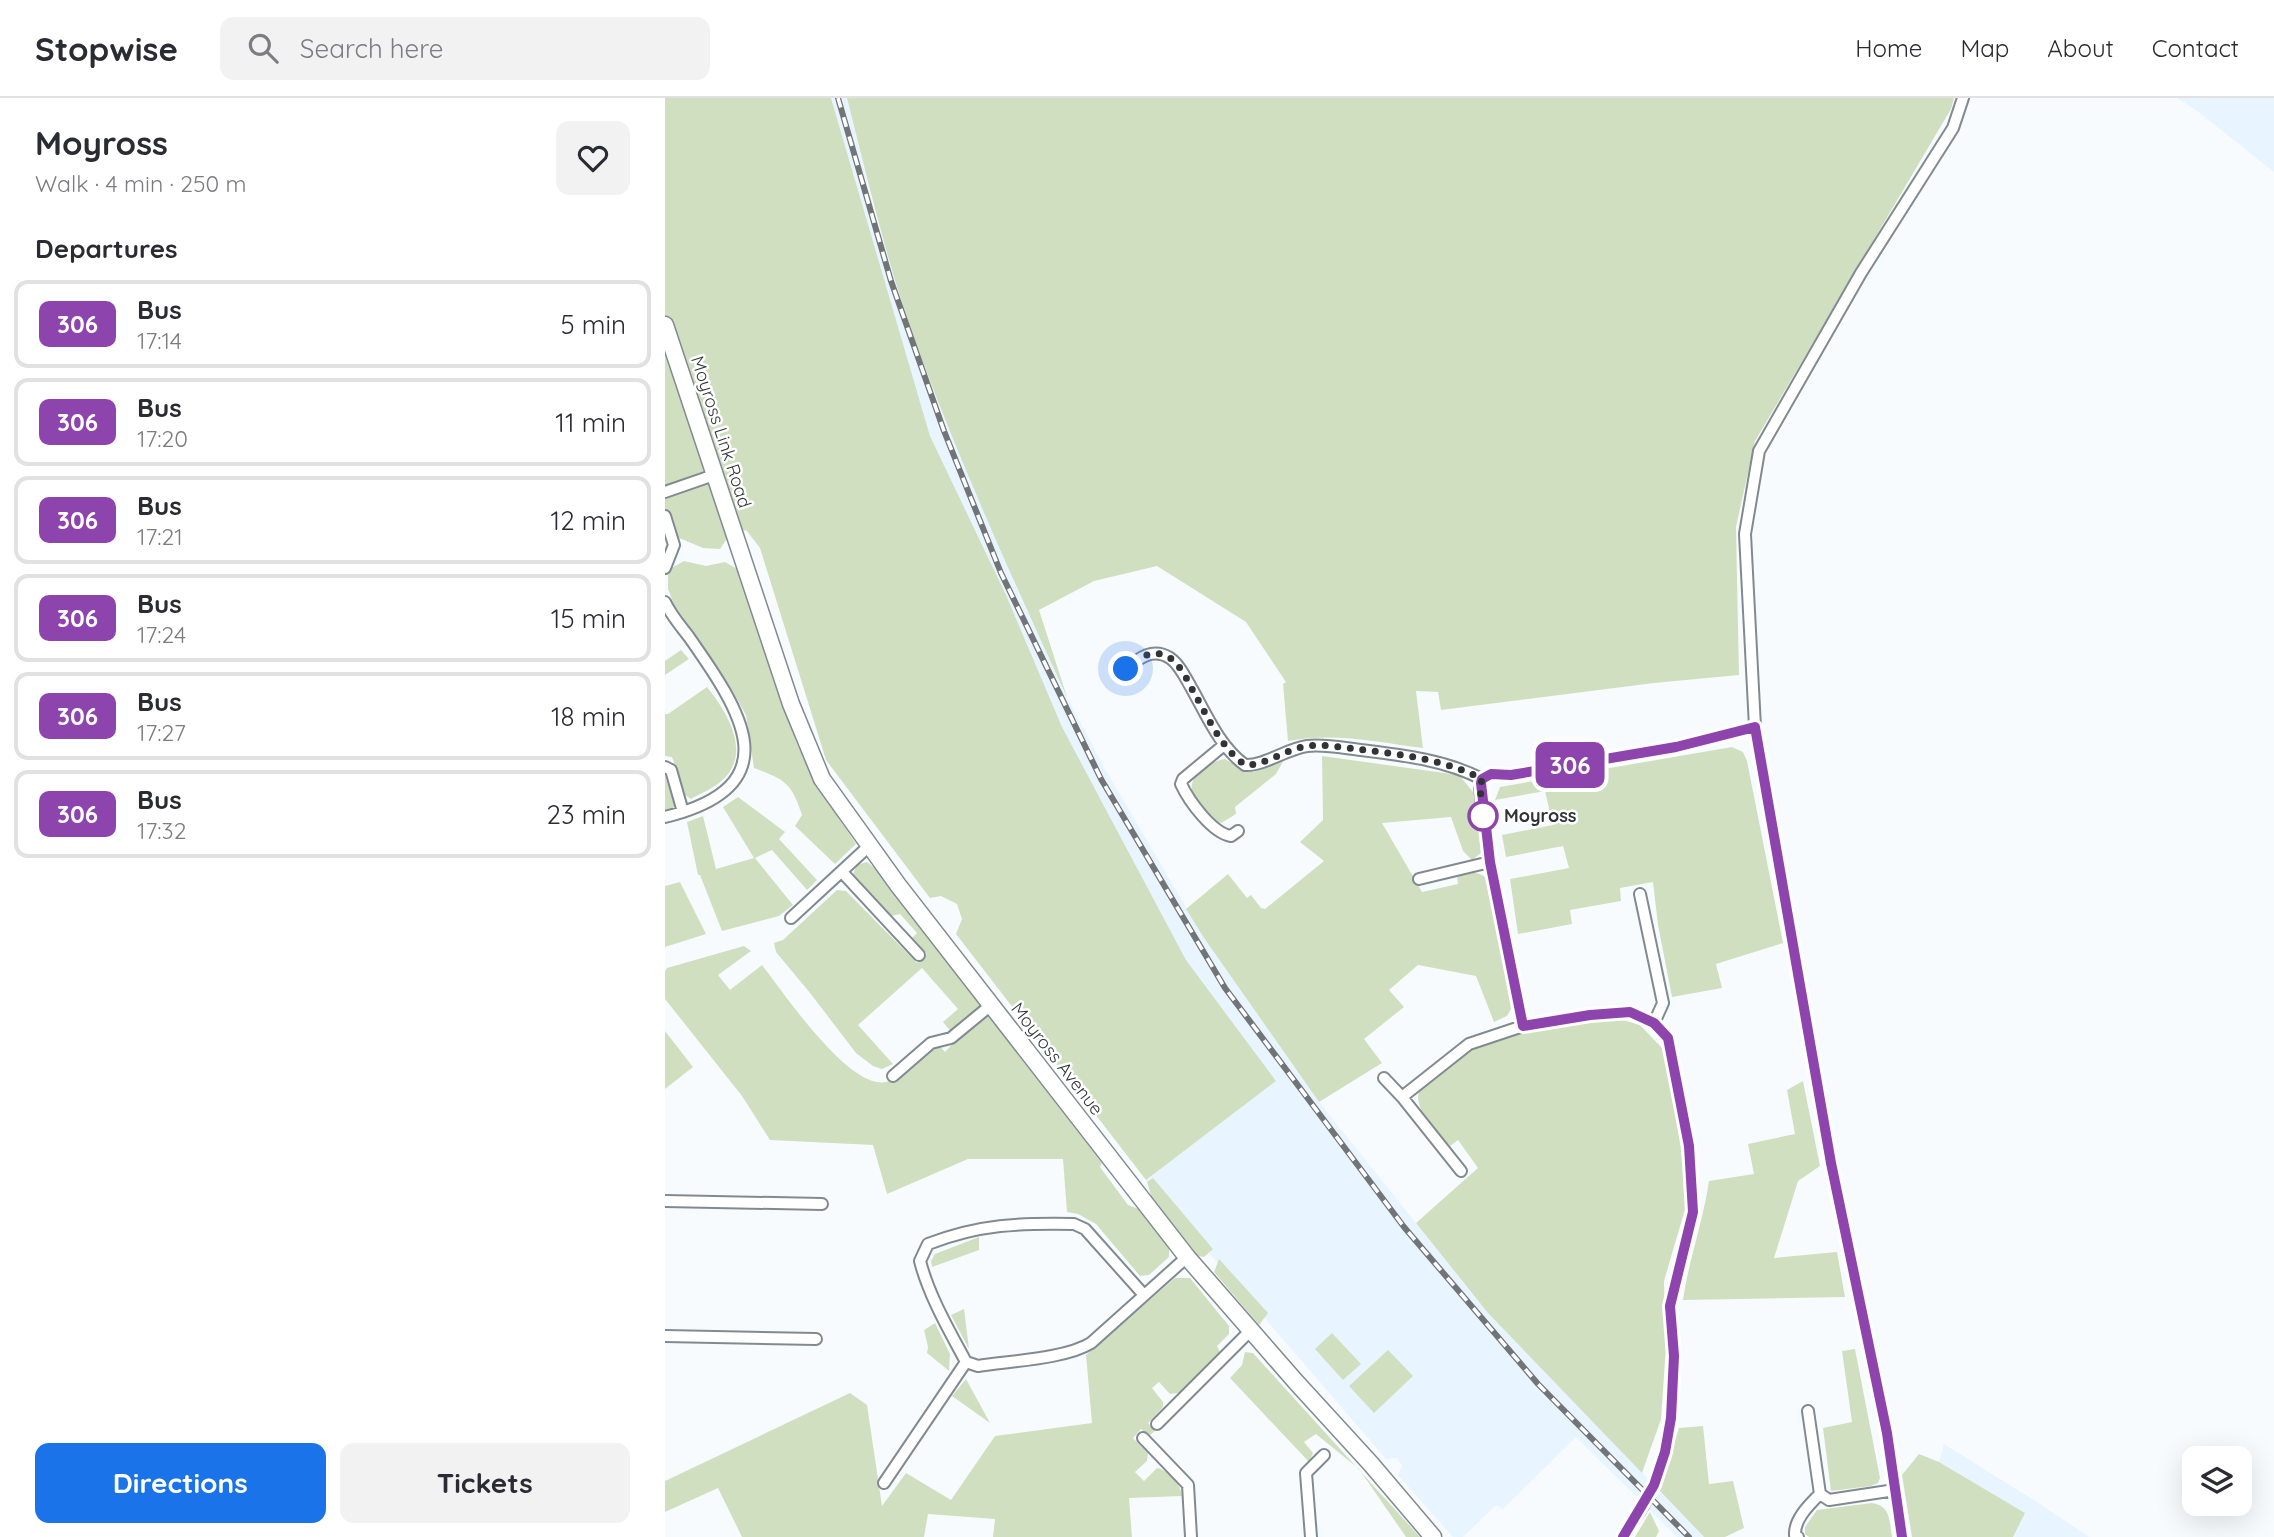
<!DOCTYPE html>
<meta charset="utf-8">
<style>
body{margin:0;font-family:Quicksand,sans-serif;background:#f2f2f3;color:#2b2b33;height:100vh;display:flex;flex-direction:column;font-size:26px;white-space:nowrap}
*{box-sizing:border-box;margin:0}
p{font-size:23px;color:#7c7c81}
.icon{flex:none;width:38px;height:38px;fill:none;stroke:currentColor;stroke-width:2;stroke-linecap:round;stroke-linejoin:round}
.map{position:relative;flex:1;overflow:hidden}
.drawer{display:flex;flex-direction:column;background:#fff;width:665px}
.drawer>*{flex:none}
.badge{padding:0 14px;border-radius:10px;font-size:24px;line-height:46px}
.fabs{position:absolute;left:1517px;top:1348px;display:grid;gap:14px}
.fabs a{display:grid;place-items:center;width:70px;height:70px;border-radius:14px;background:#fff;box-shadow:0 7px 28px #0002;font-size:35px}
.you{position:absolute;width:35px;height:35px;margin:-18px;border:5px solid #fff;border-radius:50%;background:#1a73e8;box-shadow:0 0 0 10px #1a73e833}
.map>.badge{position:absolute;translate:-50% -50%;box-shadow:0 0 0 4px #fff}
h2{padding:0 35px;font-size:26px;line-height:63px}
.round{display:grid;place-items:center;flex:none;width:74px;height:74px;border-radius:14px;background:#f2f2f3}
.overview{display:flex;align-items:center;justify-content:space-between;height:119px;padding:0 35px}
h1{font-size:33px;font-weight:700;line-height:52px}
.button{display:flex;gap:14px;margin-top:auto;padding:14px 35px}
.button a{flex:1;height:80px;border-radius:14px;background:#1a73e8;color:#fff;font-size:28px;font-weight:700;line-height:80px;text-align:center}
.button a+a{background:#f2f2f3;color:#2b2b33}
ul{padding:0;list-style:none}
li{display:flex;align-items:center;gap:21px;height:88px;margin:0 14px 10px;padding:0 21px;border:4px solid #e1e1e2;border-radius:14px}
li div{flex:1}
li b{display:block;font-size:26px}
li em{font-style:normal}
li .badge{min-width:77px;font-weight:700;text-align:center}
header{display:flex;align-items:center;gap:42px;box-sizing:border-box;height:98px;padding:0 35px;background:#fff;border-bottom:2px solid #e1e1e2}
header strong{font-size:33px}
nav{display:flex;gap:38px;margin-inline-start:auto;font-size:24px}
.search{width:490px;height:63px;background:#f2f2f3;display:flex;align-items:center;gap:18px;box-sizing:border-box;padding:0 24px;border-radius:14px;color:#7c7c81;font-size:26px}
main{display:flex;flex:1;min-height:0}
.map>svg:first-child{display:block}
.built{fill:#e8f4ff}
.green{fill:#d0dfc0}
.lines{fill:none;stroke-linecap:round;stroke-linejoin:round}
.street-casing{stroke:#828a91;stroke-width:14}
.secondary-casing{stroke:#828a91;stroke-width:19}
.street{stroke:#fff;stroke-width:10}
.secondary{stroke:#fff;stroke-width:16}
.rail-casing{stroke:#727578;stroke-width:6}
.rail{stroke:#fff;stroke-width:3.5;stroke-dasharray:10;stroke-linecap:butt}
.street-bridge-casing{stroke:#828a91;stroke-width:14;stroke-linecap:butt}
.street-bridge{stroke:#fff;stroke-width:10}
.line-casing{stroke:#fff;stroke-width:16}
.line{stroke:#8e44ad;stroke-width:10}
.walk{stroke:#313437;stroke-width:7;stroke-dasharray:0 12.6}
.stop-dot{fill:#fff;stroke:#8e44ad;stroke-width:3.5}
.labels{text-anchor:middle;stroke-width:5;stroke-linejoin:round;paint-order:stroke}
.street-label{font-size:18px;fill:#313437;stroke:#fff}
.stop-label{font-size:18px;font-weight:bold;fill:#313437;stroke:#fff;text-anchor:start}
</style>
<header>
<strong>Stopwise</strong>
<div class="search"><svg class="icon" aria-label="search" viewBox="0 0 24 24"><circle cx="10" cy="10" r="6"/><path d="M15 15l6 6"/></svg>Search here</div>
<nav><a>Home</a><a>Map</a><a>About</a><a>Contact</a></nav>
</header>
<main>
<section class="drawer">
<div class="overview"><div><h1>Moyross</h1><p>Walk · 4 min · 250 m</p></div><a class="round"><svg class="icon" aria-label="heart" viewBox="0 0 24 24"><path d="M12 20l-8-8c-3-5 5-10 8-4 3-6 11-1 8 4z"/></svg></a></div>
<h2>Departures</h2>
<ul>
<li><span class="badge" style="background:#8e44ad;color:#fff">306</span><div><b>Bus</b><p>17:14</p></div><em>5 min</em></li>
<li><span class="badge" style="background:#8e44ad;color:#fff">306</span><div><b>Bus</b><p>17:20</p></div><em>11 min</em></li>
<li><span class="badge" style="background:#8e44ad;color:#fff">306</span><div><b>Bus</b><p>17:21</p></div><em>12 min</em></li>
<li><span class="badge" style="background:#8e44ad;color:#fff">306</span><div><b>Bus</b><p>17:24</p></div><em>15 min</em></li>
<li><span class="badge" style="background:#8e44ad;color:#fff">306</span><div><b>Bus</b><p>17:27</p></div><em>18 min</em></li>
<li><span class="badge" style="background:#8e44ad;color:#fff">306</span><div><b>Bus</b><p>17:32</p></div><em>23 min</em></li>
</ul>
<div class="button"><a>Directions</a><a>Tickets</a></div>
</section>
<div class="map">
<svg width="1609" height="1439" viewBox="0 0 1609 1439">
<rect width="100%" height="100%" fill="#f8fbfe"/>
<path class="built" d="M 166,0 L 182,0 L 212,124 L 351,489 L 402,599 L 440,671 L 539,840 L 654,1004 L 823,1215 L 1039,1439 L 1012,1439 L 911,1339 L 838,1411 L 831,1407 L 798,1439 L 788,1439 L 733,1377 L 737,1368 L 732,1360 L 721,1361 L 481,1082 L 611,983 L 521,862 L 397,629 L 341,497 L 265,338 Z
M 1512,0 L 1609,0 L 1609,74 L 1531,12 Z
M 1279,1346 L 1367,1401 L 1424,1439 L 1348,1439 L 1360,1415 L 1274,1364 Z"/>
<path class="green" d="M 0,0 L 166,0 L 265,338 L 341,497 L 397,629 L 521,862 L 611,983 L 481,1082 L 291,836 L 297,821 L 292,806 L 276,798 L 265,800 L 161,662 L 95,450 L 81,432 L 63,439 L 55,451 L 38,450 L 0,434 Z
M 182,0 L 1289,0 L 1286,11 L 1090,343 L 1071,429 L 1074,577 L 989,585 L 776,612 L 773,594 L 751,593 L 758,650 C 712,644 669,634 623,643 L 618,586 L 621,584 L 581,524 L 492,468 L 429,483 L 374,512 L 402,599 C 349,485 297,369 253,251 C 223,169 203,84 182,0 Z
M 19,463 L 41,468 L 60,464 L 74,472 L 131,644 L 151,686 L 191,746 L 170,766 L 130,728 L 137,717 C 126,684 120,682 89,670 L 81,617 L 64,587 L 9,506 L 3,491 L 3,472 Z
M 16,552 L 24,561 L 0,577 L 0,563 Z
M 42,589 C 63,615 89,658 54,685 C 46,691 35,696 26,701 L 20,697 L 7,659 L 0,658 L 0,616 L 3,616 Z
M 1067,649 L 1078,654 L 1082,663 L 1118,845 L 1051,866 L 1057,890 L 1007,899 L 993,827 L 988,784 L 955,790 L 956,803 L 905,812 L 907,826 L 853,836 L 845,781 L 904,770 L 898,748 L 841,759 L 837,737 L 888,727 L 880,693 L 830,702 L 835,689 Z
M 657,658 L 794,677 L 809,695 L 816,755 L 807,762 L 798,753 L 786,719 L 717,725 L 757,794 L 793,786 L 792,778 C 804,775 816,771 824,784 L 846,911 L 842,918 L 829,924 L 811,878 L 753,867 L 724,892 L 739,909 L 699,941 L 717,965 L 654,1004 L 539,840 L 521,811 L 563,776 L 582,800 L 586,797 L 596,810 L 600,811 L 659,763 L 635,744 L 658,722 Z
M 620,660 L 611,676 L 570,709 L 571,716 L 556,725 C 548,722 545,717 540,711 C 536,707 531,702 529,698 C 519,679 545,663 560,661 L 575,670 L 589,674 Z
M 0,677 L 10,708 L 7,711 L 0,712 Z
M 73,699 L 120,734 L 114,741 L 152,782 L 142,792 L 107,752 L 90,760 L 128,807 L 114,818 L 57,833 L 35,777 L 33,777 L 22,724 L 38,718 L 51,771 L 89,760 L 58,709 Z
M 202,764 L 213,773 L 437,1065 L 435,1069 L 463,1107 L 474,1111 L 504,1150 L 504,1159 L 484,1177 L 475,1178 L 431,1126 L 413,1116 L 402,1114 L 398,1061 L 303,1061 L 222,1096 L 208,1047 L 105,1042 L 77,998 L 0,901 L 0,873 L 2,870 L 79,848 L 86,853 L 53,877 L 65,892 L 97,867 C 119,895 184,992 221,984 C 241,980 258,959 273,946 L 280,954 L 292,941 L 278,924 L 293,911 L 257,870 L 193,927 L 228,966 L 217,971 L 208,968 L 191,955 L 145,895 L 111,854 L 109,845 L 118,842 L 172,792 L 181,793 L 252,865 L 262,856 L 247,840 L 252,835 L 235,816 L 226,818 L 188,776 L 192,767 Z
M 15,784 L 41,836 L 0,849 L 0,788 Z
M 951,920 L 975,927 L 998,951 L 1008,996 L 1023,1101 L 999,1183 L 1001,1248 L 996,1321 L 977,1375 L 823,1215 L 751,1125 L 813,1070 L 793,1042 L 785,1048 C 773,1033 748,1013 754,993 C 773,977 793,958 816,947 C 855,930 908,927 951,920 Z
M 0,933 L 28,969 L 0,991 Z
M 1138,983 L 1155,1068 L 1133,1083 L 1109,1160 L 1172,1154 L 1180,1199 L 1018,1202 C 1024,1161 1038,1124 1044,1083 L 1089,1076 L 1083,1046 L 1130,1036 L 1122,992 Z
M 488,1080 L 548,1151 L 539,1159 L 533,1158 L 487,1101 L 482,1084 Z
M 314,1139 L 314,1152 L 267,1169 L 266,1163 L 270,1156 Z
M 554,1161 L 603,1215 L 594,1227 L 549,1174 Z
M 510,1180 L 525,1180 L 564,1228 L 564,1236 L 552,1248 L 555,1254 L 514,1295 L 505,1296 L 494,1284 L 487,1290 L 498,1304 L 498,1309 L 483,1325 L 490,1333 L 484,1338 L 476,1331 L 468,1340 L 483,1355 L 482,1363 L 470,1374 L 479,1383 L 492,1370 C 504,1372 516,1387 517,1398 L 464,1400 L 467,1439 L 328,1439 L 330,1421 L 263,1416 L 259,1439 L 77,1439 L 53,1390 L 0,1414 L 0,1383 L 185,1295 L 202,1307 L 217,1408 L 241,1375 L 286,1402 L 330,1338 L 427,1325 L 421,1257 Z
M 299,1211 L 304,1251 L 286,1217 Z
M 270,1225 L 285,1256 L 284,1273 L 262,1255 L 263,1249 L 259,1232 Z
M 667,1235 L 696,1266 L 678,1282 L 650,1251 Z
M 1190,1251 L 1215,1380 L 1213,1385 L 1206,1388 L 1166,1393 L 1158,1330 L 1187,1324 L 1177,1253 Z
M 723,1252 L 748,1278 L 709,1315 L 684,1288 Z
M 580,1254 L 588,1255 L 755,1439 L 741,1439 L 694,1371 L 651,1336 L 639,1344 L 648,1355 L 644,1364 L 565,1280 L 577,1267 Z
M 301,1281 L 325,1325 L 287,1298 Z
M 1038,1328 L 1044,1386 L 1068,1383 L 1079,1430 L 1060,1439 L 1039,1439 L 995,1393 L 1014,1330 Z
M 1254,1356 L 1274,1364 L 1360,1415 L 1348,1439 L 1247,1439 L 1237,1377 Z
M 1207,1405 C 1226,1408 1224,1422 1227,1439 L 1144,1439 L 1140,1436 L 1140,1429 L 1152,1412 Z
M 985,1414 L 994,1433 L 991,1439 L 970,1439 Z"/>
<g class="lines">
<defs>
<path id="street" d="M 0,394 L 49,377
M 0,418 L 9,447 L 0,470
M 0,504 C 6,517 15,527 24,539 C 76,613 127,688 0,719
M 461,571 C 474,560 488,549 505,560 C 515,567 521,581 527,591 C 542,618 555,649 580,667 C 599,668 621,651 642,648 C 660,646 678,650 696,652 C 737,657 780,662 817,681
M 559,647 L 518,681 L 516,686 C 524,703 547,735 566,738 L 573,733
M 0,669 L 6,672 L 18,714
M 817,681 L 826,676 L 847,677 L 1011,649 L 1090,629
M 817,681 L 815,690 L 825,764 L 858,928
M 177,774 L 254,857
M 754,781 L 825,764
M 975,796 L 998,905 L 989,925
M 126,820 L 204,748
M 228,978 L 266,945 L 286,940 L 326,907
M 719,980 L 737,999
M 796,1073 L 737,999 L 804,946 L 858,928 L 925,917 L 965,914 L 989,925 L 1003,940 L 1024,1048 L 1028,1114 L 1005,1208 L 1009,1258 L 1006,1320 L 1000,1354 L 989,1387
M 0,1103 L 157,1106
M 479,1197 L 420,1131 L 409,1126 C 354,1125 315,1126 263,1146 L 255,1163 C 264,1198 284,1232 301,1264 L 313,1268 C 344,1263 400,1261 426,1245 L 522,1159
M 0,1238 L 151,1241
M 1143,1313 L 1155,1396 L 1164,1402 L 1230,1392
M 492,1326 L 586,1232
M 478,1340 L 523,1387 L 526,1439
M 219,1385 L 301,1264
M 646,1439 L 641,1375 L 659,1357
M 958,1439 L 978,1408
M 1133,1439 L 1130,1437 C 1129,1421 1145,1406 1155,1396
M 1237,1439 L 1222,1335 L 1166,1065 L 1090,629 L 1080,436 L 1094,353 L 1196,175 L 1288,30 L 1298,0"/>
<path id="secondary" d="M 0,227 L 126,606 L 157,681 L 233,787 L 522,1159 L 631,1284 L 706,1366 L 768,1439"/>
</defs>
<use href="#street" class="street-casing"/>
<use href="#secondary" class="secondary-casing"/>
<use href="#street" class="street"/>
<use href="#secondary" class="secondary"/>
<defs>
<path id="rail" d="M 173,0 L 226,183 L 279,333 L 336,475 L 436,681 L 560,890 L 739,1129 L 873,1286 L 1024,1439"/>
</defs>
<use href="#rail" class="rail-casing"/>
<use href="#rail" class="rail"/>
<defs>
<path id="street-bridge" d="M 978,1408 L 989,1387"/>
</defs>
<use href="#street-bridge" class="street-bridge-casing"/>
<use href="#street-bridge" class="street-bridge"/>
</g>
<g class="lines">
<defs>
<path id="line" d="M 958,1439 L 989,1387 L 1000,1354 L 1006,1320 L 1009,1258 L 1005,1208 L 1028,1114 L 1024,1048 L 1003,940 L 989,925 L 965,914 L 925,917 L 858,928 L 825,764 L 816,685 L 817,681 L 826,676 L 846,677 L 1011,649 L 1090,629 L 1166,1065 L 1222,1335 L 1237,1439"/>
</defs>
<use href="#line" class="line-casing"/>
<use href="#line" class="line"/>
<path class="walk" d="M 461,571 C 474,560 488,549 505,560 C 515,567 522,581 527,591 C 542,617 555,649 580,667 C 599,668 621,651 642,648 C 658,646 675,649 691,651 C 734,656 779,661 817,681 L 815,690 L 818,718"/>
</g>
<circle class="stop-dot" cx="818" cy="718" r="14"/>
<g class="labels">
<g class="street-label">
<text transform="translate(56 334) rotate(72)" y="6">Moyross Link Road</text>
<text transform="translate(392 961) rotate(52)" y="6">Moyross Avenue</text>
</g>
<g class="stop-label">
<text x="839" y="724">Moyross</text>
</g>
</g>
</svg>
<div class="fabs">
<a><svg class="icon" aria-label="layers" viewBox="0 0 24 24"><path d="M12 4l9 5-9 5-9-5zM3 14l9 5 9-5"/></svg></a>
</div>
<div class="you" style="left:461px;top:571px"></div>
<b class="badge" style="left:905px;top:667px;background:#8e44ad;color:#fff">306</b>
</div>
</main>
